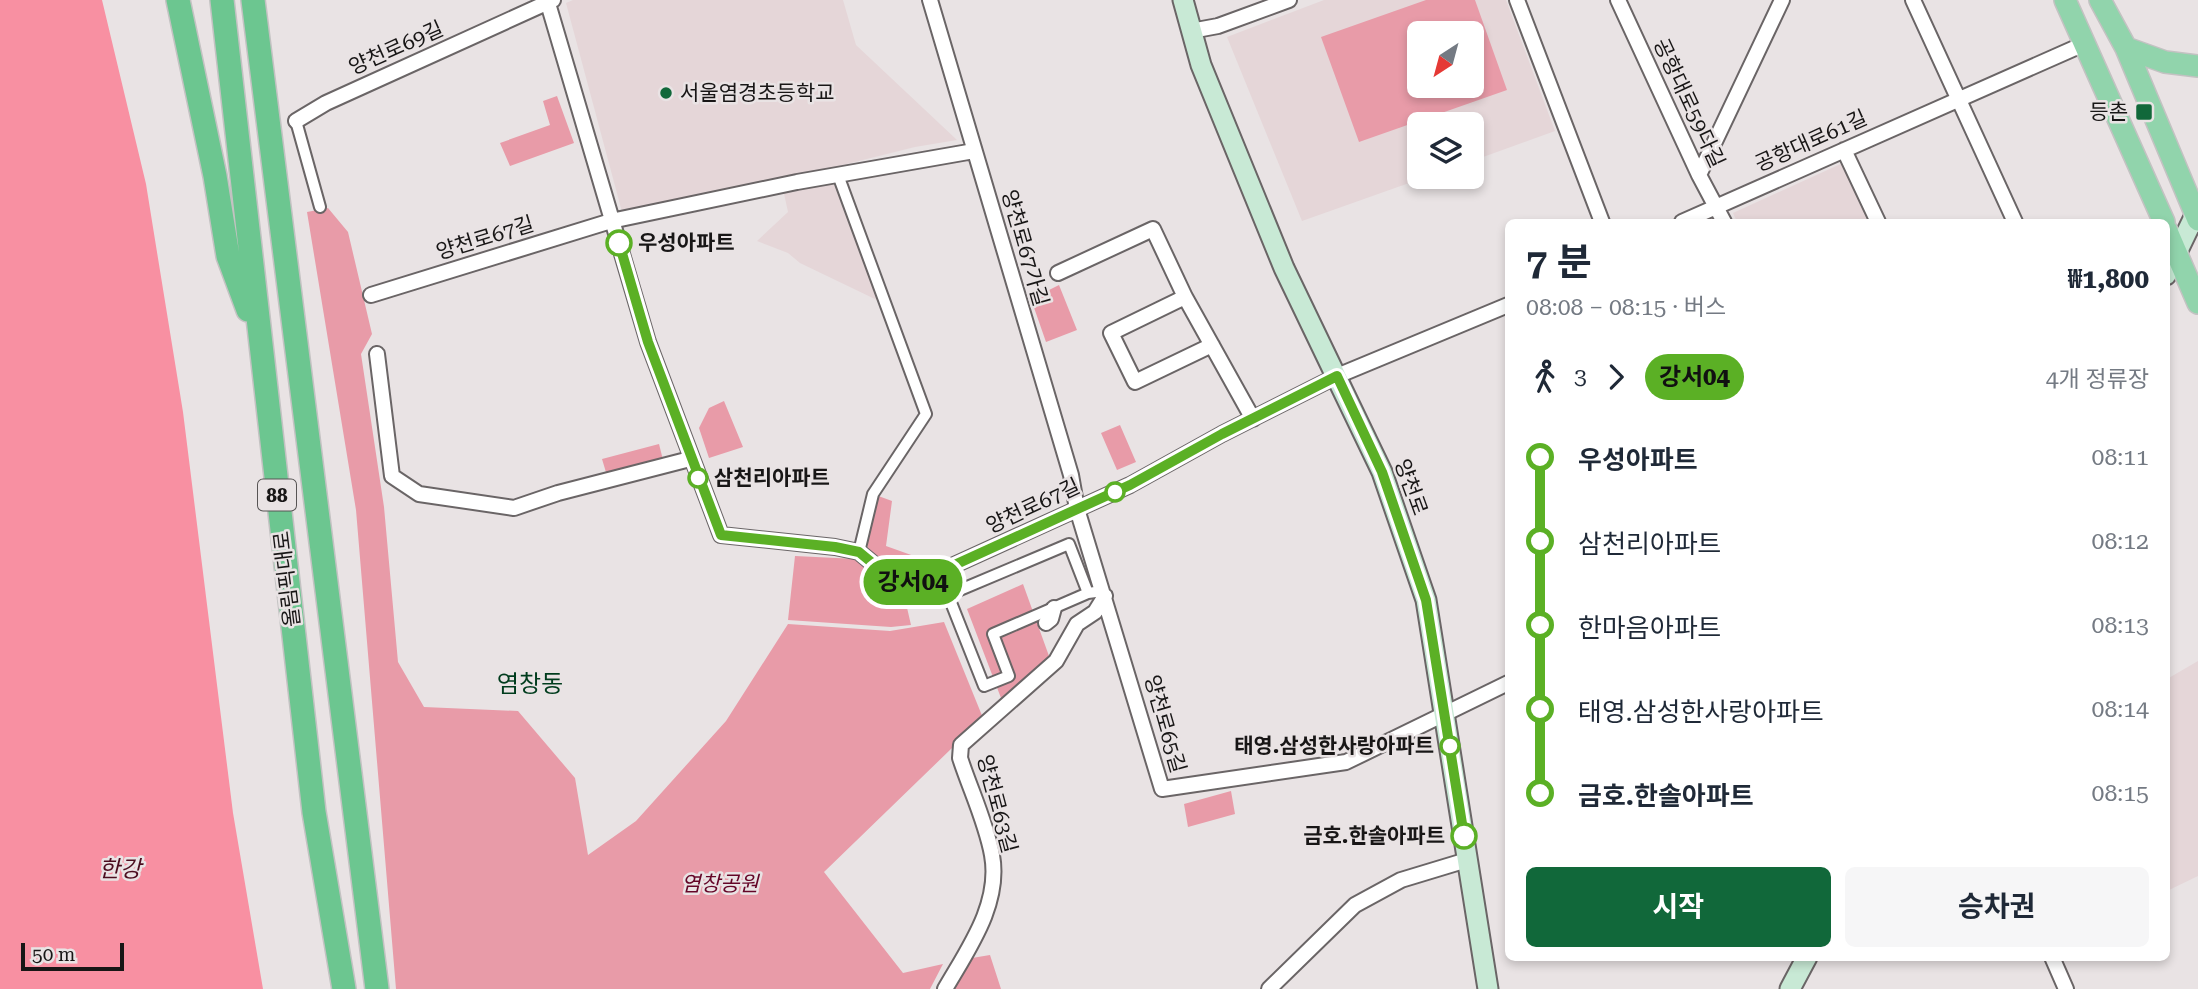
<!DOCTYPE html>
<html lang="ko">
<meta charset="utf-8">
<style>
body{margin:0;font-family:"Roboto Serif","Noto Sans KR",serif;background:#f6f6f7;color:#1f2937;height:100vh;display:flex;flex-direction:column;font-size:26px;white-space:nowrap}
*{box-sizing:border-box;margin:0}
p{font-size:23px;color:#747a83}
.icon{flex:none;width:38px;height:38px;fill:none;stroke:currentColor;stroke-width:2;stroke-linecap:round;stroke-linejoin:round}
.map{position:relative;flex:1;overflow:hidden}
.drawer{position:absolute;left:1505px;top:219px;width:665px;height:742px;display:flex;flex-direction:column;background:#fff;border-radius:10px;box-shadow:0 4px 10px #0003}
.drawer>*{flex:none}
.badge{padding:0 14px;border-radius:23px;font-size:24px;line-height:46px}
.needle{width:46px;rotate:216deg}
.fabs{position:absolute;left:1407px;top:21px;display:grid;gap:14px}
.fabs a{display:grid;place-items:center;width:77px;height:77px;border-radius:10px;background:#fff;box-shadow:0 4px 10px #0003;font-size:35px}
.scale{position:absolute;left:21px;bottom:18px;width:103px;box-sizing:border-box;padding-left:7px;border:4px solid #181616;border-top:0;font-size:19px;line-height:24px;white-space:nowrap;color:#181616;-webkit-text-stroke:5px #e9e3e4;paint-order:stroke}
.map>.badge{position:absolute;translate:-50% -50%;box-shadow:0 0 0 4px #fff}
.legs{display:flex;align-items:center;gap:10px;height:77px;padding:0 21px;font-size:23px}
.legs p{margin-inline-start:auto}
.overview{display:flex;align-items:center;justify-content:space-between;height:119px;padding:0 21px}
h1{font-size:38px;font-weight:700;line-height:52px}
.action{display:flex;gap:14px;margin-top:auto;padding:14px 21px}
.action a{flex:1;height:80px;border-radius:10px;background:#11683a;color:#fff;font-size:28px;font-weight:700;line-height:80px;text-align:center}
.action a+a{background:#f6f6f7;color:#1f2937}
ul{padding:0 21px;list-style:none}
li{display:flex;align-items:center;gap:24px;height:84px;font-size:26px}
li i{display:grid;place-items:center;width:10px;height:100%;margin:0 9px;background:currentColor}
li i::after{content:'';width:18px;height:18px;margin:-9px;border:5px solid;border-radius:50%;background:#fff}
li p{margin-inline-start:auto}
li:first-child i{background:linear-gradient(#0000 50%,currentColor 0)}
li:last-child i{background:linear-gradient(currentColor 50%,#0000 0)}
.map>svg:first-child{display:block}
.built{fill:#e5d6d8;fill-rule:evenodd}
.green{fill:#e89ba8;fill-rule:evenodd}
.water{fill:#f890a2}
.lines{fill:none;stroke-linecap:round;stroke-linejoin:round}
.pedestrian-casing{stroke:#6a6566;stroke-width:14}
.minor-casing{stroke:#6a6566;stroke-width:18}
.secondary-casing{stroke:#6a6566;stroke-width:23}
.primary-casing{stroke:#c3c2c2;stroke-width:24}
.trunk-casing{stroke:#c3c2c2;stroke-width:26}
.pedestrian{stroke:#fff;stroke-width:10}
.minor{stroke:#fff;stroke-width:14}
.secondary{stroke:#c8e9d5;stroke-width:19}
.primary{stroke:#91d4ac;stroke-width:21}
.trunk{stroke:#6cc690;stroke-width:23}
.line-1-casing{stroke:#fff;stroke-width:16}
.line-1{stroke:#5bb025;stroke-width:10}
.poi-dot{fill:#11683a;stroke:#e9e3e4;stroke-width:2.5}
.stop-1-dot{fill:#fff;stroke:#5bb025;stroke-width:3.5}
.labels{text-anchor:middle;stroke-width:5;stroke-linejoin:round;paint-order:stroke}
.shield{fill:#e9e3e4;stroke:#575454;stroke-width:2}
.shield-label{font-size:19px;font-weight:bold;fill:#181616}
.street-label{font-size:21px;fill:#181616;stroke:#e9e3e4}
.poi-label{font-size:21px;fill:#181616;stroke:#e9e3e4;text-anchor:start}
.stop-label{font-size:21px;font-weight:bold;fill:#181616;stroke:#e9e3e4;text-anchor:start}
.park-label{font-size:21px;font-style:italic;fill:#640527;stroke:#e9e3e4}
.water-label{font-size:23px;font-style:italic;fill:#4c0d1f;stroke:#e9e3e4}
.quarter-label{font-size:24px;fill:#003c1d;stroke:#e9e3e4}
</style>
<div class="map">
<svg width="2198" height="989" viewBox="0 0 2198 989">
<rect width="100%" height="100%" fill="#e9e3e4"/>
<path class="built" d="M 573,0 L 843,0 L 856,45 L 957,140 L 915,147 L 767,184 L 622,212 L 566,3 Z
M 1324,0 L 1506,0 L 1555,131 L 1472,161 L 1472,124 L 1419,124 L 1419,177 L 1426,177 L 1302,221 L 1227,37 ZM 1419,33 L 1472,33 L 1472,86 L 1419,86 Z
M 1845,162 L 1873,222 L 1737,222 L 1733,213 Z
M 823,181 L 840,187 L 879,301 L 800,263 L 788,253 L 757,241 L 788,212 L 783,189 Z
M 2198,661 L 2198,876 L 2167,891 L 2167,679 Z"/>
<path class="green" d="M 1426,0 L 1475,0 L 1507,90 L 1359,142 L 1321,37 ZM 1419,33 L 1472,33 L 1472,86 L 1419,86 Z
M 557,96 L 574,143 L 510,166 L 500,143 L 550,125 L 543,101 Z
M 328,208 L 348,232 L 372,334 L 361,354 L 384,507 L 398,662 L 424,707 L 518,711 L 575,778 L 588,855 L 636,821 L 726,721 L 788,624 L 890,631 L 944,622 L 983,718 L 824,872 L 903,973 L 943,964 L 930,989 L 396,989 L 356,510 L 307,212 Z
M 1059,285 L 1077,330 L 1046,342 L 1031,299 Z
M 724,401 L 743,447 L 709,458 L 699,428 L 709,408 Z
M 1120,425 L 1136,462 L 1117,470 L 1101,433 Z
M 659,444 L 664,464 L 608,479 L 602,459 Z
M 873,494 L 892,501 L 886,546 L 914,556 L 920,578 C 896,576 883,567 867,550 Z
M 795,556 L 857,559 L 902,586 L 911,625 L 891,627 L 788,620 Z
M 1023,584 L 1049,656 L 1001,698 L 967,609 Z
M 1231,791 L 1235,814 L 1188,827 L 1184,804 Z
M 990,955 L 1001,989 L 954,989 L 972,958 Z"/>
<path class="water" d="M 0,0 L 102,0 L 146,184 L 156,246 L 183,412 L 233,813 L 263,989 L 0,989 Z"/>
<g class="lines">
<defs>
<path id="pedestrian" d="M 296,121 L 320,207
M 838,175 L 926,414 L 873,494 L 859,552
M 1088,593 L 1069,544 L 948,595 L 984,686 L 1009,676 L 993,634 L 1088,593 L 1103,591"/>
<path id="minor" d="M 547,0 L 648,342 L 721,535 L 835,547 L 859,552 L 882,571 L 903,581 L 917,582 L 1130,485 L 1222,434 L 1337,376 L 1508,305
M 930,0 L 1071,475 L 1077,509 L 1162,789 L 1346,762 L 1508,683
M 1517,0 L 1602,222
M 1618,0 L 1699,175 L 1724,222
M 1913,0 L 2015,222
M 1191,31 L 1218,26 L 1289,0
M 296,121 L 326,103 L 553,0
M 1844,150 L 1878,222
M 1699,175 L 1782,0
M 1682,222 L 2084,44
M 1058,273 L 1153,229 L 1185,297 L 1253,419
M 371,295 L 611,221 L 797,182 L 974,151
M 1185,297 L 1111,333 L 1135,382 L 1212,345
M 377,354 L 392,476 L 419,494 L 514,508 L 558,493 L 690,459
M 1046,623 L 1051,619 L 1054,608
M 2052,957 L 2066,989
M 945,989 C 968,949 1001,904 992,855 C 986,822 970,789 960,758 L 961,745 L 1056,661 L 1077,624 L 1095,612 L 1105,596
M 1269,989 L 1355,905 L 1401,880 L 1467,860"/>
<path id="secondary" d="M 1183,0 L 1201,65 L 1284,268 L 1382,472 L 1426,600 L 1488,989
M 2166,275 L 2198,209
M 1790,989 L 1807,957"/>
<path id="primary" d="M 2065,0 L 2164,222
M 2100,0 L 2126,48 L 2198,220
M 2126,48 L 2165,62 L 2198,66
M 2166,229 L 2198,303"/>
<path id="trunk" d="M 178,0 L 215,176 L 228,256 L 248,310
M 222,0 L 314,812 L 344,989
M 253,0 L 377,989"/>
</defs>
<use href="#pedestrian" class="pedestrian-casing"/>
<use href="#minor" class="minor-casing"/>
<use href="#secondary" class="secondary-casing"/>
<use href="#primary" class="primary-casing"/>
<use href="#trunk" class="trunk-casing"/>
<use href="#pedestrian" class="pedestrian"/>
<use href="#minor" class="minor"/>
<use href="#secondary" class="secondary"/>
<use href="#primary" class="primary"/>
<use href="#trunk" class="trunk"/>
</g>
<g class="lines">
<defs>
<path id="line-1" d="M 619,243 L 648,342 L 721,535 L 835,547 L 859,552 L 882,571 L 903,581 L 917,582 L 1130,485 L 1222,434 L 1337,376 L 1382,472 L 1426,600 L 1464,836"/>
</defs>
<use href="#line-1" class="line-1-casing"/>
<use href="#line-1" class="line-1"/>
</g>
<g class="poi-dot">
<circle cx="666" cy="93" r="7"/>
<rect x="2135" y="103" width="18" height="18" rx="3.5"/>
</g>
<g class="stop-1-dot">
<circle cx="619" cy="243" r="12"/>
<circle cx="698" cy="478" r="9"/>
<circle cx="1115" cy="492" r="9"/>
<circle cx="1450" cy="746" r="9"/>
<circle cx="1464" cy="836" r="12"/>
</g>
<g class="labels">
<rect class="shield" x="258" y="479.5" width="38" height="31" rx="5"/>
<g class="shield-label">
<text x="277" y="502">88</text>
</g>
<g class="street-label">
<text transform="translate(396 48) rotate(-24)" y="7">양천로69길</text>
<text transform="translate(1689 103) rotate(65)" y="7">공항대로59다길</text>
<text transform="translate(1811 141) rotate(-24)" y="7">공항대로61길</text>
<text transform="translate(485 238) rotate(-17)" y="7">양천로67길</text>
<text transform="translate(1025 248) rotate(74)" y="7">양천로67가길</text>
<text transform="translate(1411 487) rotate(70)" y="7">양천로</text>
<text transform="translate(1033 506) rotate(-25)" y="7">양천로67길</text>
<text transform="translate(287 579) rotate(-97)" y="7">올림픽대로</text>
<text transform="translate(1165 724) rotate(74)" y="7">양천로65길</text>
<text transform="translate(997 804) rotate(75)" y="7">양천로63길</text>
</g>
<g class="poi-label">
<text x="680" y="100">서울염경초등학교</text>
<text x="2128" y="119" text-anchor="end">등촌</text>
</g>
<g class="stop-label">
<text x="638" y="250">우성아파트</text>
<text x="714" y="485">삼천리아파트</text>
<text x="1434" y="753" text-anchor="end">태영.삼성한사랑아파트</text>
<text x="1445" y="843" text-anchor="end">금호.한솔아파트</text>
</g>
<g class="park-label">
<text x="720" y="891">염창공원</text>
</g>
<g class="water-label">
<text x="120" y="877">한강</text>
</g>
<g class="quarter-label">
<text x="530" y="692">염창동</text>
</g>
</g>
</svg>
<div class="fabs">
<a><svg class="needle" viewBox="-14 -14 28 28"><path d="M0-13l5 13h-10z" fill="#e53935"/><path d="M0 13l5-13h-10z" fill="#747a83"/></svg></a>
<a><svg class="icon" aria-label="layers" viewBox="0 0 24 24"><path d="M12 4l9 5-9 5-9-5zM3 14l9 5 9-5"/></svg></a>
</div>
<div class="scale">50 m</div>
<b class="badge" style="left:913px;top:582px;background:#5bb025;color:#111">강서04</b>
<section class="drawer">
<div class="overview"><div><h1>7 분</h1><p>08:08 – 08:15 · 버스</p></div><b>₩1,800</b></div>
<div class="legs"><svg class="icon" aria-label="walk" viewBox="0 0 24 24"><circle cx="13" cy="4" r="2"/><path d="M13 8l-2 6 4 7M11 14l-3 7M7 12l3-4h3l4 4"/></svg>3<svg class="icon" aria-label="forward" viewBox="0 0 24 24"><path d="M9 5l7 7-7 7"/></svg><b class="badge" style="background:#5bb025;color:#111">강서04</b><p>4개 정류장</p></div>
<ul>
<li><i style="color:#5bb025"></i><b>우성아파트</b><p>08:11</p></li>
<li><i style="color:#5bb025"></i><span>삼천리아파트</span><p>08:12</p></li>
<li><i style="color:#5bb025"></i><span>한마음아파트</span><p>08:13</p></li>
<li><i style="color:#5bb025"></i><span>태영.삼성한사랑아파트</span><p>08:14</p></li>
<li><i style="color:#5bb025"></i><b>금호.한솔아파트</b><p>08:15</p></li>
</ul>
<div class="action"><a>시작</a><a>승차권</a></div>
</section>
</div>
